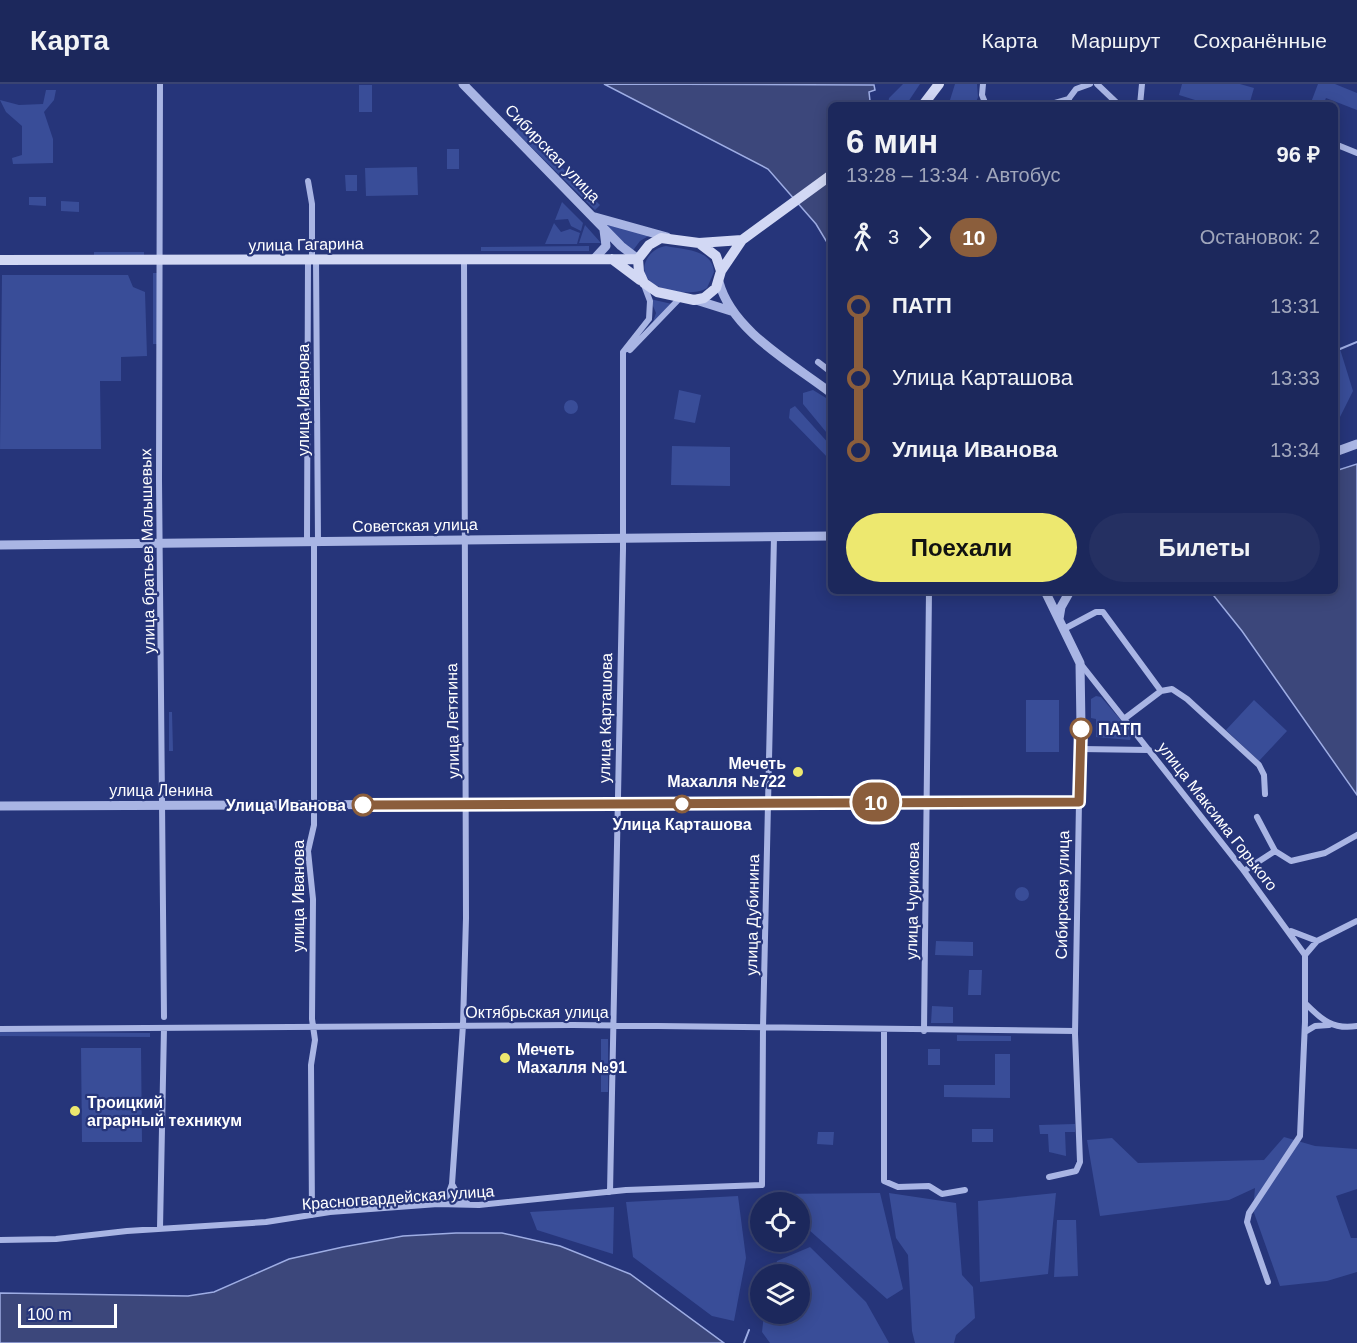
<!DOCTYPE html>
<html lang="ru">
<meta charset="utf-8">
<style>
body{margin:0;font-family:Arial,sans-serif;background:#253062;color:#f1f3f6;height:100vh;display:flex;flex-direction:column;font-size:22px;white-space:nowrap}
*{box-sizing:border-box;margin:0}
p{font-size:20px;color:#a0a6bb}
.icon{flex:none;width:33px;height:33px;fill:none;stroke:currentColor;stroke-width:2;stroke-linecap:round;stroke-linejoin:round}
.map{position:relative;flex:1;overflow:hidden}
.side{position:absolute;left:828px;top:18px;width:510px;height:492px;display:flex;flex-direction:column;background:#1c285c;border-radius:9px;box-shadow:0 3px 15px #0003,0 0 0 2px #3a4472}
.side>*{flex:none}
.badge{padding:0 12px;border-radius:20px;font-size:21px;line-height:39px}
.controls{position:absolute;left:750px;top:1108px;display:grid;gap:12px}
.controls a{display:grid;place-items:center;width:60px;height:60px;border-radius:50%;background:#1c285c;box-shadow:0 3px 15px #0003,0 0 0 2px #3a4472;font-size:30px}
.scale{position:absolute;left:18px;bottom:15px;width:99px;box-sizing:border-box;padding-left:6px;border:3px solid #fff;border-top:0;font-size:16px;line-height:21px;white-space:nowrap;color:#fff;-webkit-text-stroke:4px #26357a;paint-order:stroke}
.map>.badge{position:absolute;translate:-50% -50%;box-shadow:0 0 0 3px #fff}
.legs{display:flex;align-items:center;gap:9px;height:66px;padding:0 18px;font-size:20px}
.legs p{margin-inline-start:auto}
.overview{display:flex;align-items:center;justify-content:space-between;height:102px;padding:0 18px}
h1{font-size:33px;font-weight:800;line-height:45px}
.action{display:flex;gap:12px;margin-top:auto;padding:12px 18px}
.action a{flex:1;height:69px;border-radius:36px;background:#ede86f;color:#111;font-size:24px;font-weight:800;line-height:69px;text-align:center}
.action a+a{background:#253062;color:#f1f3f6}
ul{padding:0 18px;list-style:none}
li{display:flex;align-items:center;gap:21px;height:72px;font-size:22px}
li i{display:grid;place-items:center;width:9px;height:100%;margin:0 8px;background:currentColor}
li i::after{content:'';width:15px;height:15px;margin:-8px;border:4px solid;border-radius:50%;background:#1c285c}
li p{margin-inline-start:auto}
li:first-child i{background:linear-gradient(#0000 50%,currentColor 0)}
li:last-child i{background:linear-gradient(currentColor 50%,#0000 0)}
header{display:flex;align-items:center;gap:36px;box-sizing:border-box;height:84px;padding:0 30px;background:#1c285c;border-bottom:2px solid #3a4472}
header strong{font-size:28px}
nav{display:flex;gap:33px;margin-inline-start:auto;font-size:21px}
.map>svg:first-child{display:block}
.green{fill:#394d98}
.water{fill:#3c477b;stroke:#9eade4;stroke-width:1.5}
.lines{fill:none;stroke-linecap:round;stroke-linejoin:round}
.stream{stroke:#9eade4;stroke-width:2}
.minor{stroke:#a9b5e4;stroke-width:6}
.tertiary{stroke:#a9b5e4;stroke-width:9}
.secondary{stroke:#d2d8f4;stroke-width:10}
.line-1-casing{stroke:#fff;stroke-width:14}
.line-1{stroke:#8b5e3c;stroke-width:9}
.stop-1-dot{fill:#fff;stroke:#8b5e3c;stroke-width:3}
.poi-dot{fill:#ede86f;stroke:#26357a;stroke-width:2}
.labels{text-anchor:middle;stroke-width:4.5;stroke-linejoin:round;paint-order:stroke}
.street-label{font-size:16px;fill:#fff;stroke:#26357a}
.stop-label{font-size:16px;font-weight:bold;fill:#fff;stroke:#26357a;text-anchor:start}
.poi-label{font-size:16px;font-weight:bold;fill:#fff;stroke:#26357a;text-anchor:start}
</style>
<header>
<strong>Карта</strong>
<nav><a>Карта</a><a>Маршрут</a><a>Сохранённые</a></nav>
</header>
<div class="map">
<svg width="1357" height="1259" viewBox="0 0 1357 1259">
<rect width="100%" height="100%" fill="#26357a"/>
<path class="green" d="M 903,0 L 920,0 L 906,21 L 888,21 L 889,14 Z
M 955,0 L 977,0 L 978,13 L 975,21 L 955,21 L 950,16 Z
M 1182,0 L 1240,0 L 1254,4 L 1249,21 L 1211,21 L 1179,11 Z
M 1318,0 L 1335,0 L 1357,9 L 1357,26 L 1326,14 L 1323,21 L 1310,21 Z
M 359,1 L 372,1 L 372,28 L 359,28 Z
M 46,6 L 56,6 L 54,16 L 44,28 L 53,55 L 53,79 L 13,80 L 12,74 L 22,71 L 22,42 L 6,28 L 0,16 L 19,21 L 43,20 Z
M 520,42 L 600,121 L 595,126 L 515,47 Z
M 447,65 L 459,65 L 459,85 L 447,85 Z
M 417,83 L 418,111 L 366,112 L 365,84 Z
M 345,91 L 357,91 L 357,107 L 346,107 Z
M 29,113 L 46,113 L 46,122 L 29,121 Z
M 61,117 L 79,118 L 79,128 L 61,127 Z
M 562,118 L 583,139 L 581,147 L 571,142 L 568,135 L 555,136 Z
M 554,139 L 561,148 L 570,145 L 580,149 L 577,160 L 545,160 Z
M 603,140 L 652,150 L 640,157 L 631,169 Z
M 585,141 L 601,159 L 579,159 Z
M 589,162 L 589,167 L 481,167 L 481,163 Z
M 666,162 C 685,166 712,165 714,188 L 707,204 C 695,212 664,208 652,199 C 635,186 649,164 666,162 Z
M 94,168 L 144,168 L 144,171 L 94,171 Z
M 153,189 L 158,189 L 157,260 L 153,260 Z
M 2,191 L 128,191 L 133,203 L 145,208 L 147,272 L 121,273 L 121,297 L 100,297 L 101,365 L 0,365 Z
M 650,215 L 672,220 L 653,238 L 656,229 Z
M 1335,261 L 1340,265 L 1353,307 L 1336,341 Z
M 679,306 L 701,311 L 695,339 L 674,335 Z
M 813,306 L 831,317 L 831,354 L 803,320 L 803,309 Z
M564 323a7 7 0 1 1 14 0a7 7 0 1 1-14 0Z
M 795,322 L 831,362 L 831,377 L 789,334 L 790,325 Z
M 672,362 L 730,363 L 730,402 L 671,401 Z
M 1096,612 L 1101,613 L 1132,649 L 1130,656 L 1096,653 L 1096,635 L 1091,634 L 1091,615 Z
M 1026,616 L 1059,616 L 1059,668 L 1026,668 Z
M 1254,616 L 1287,647 L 1259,677 L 1226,646 Z
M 172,628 L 173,667 L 169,667 L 169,628 Z
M1015 810a7 7 0 1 1 14 0a7 7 0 1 1-14 0Z
M 936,857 L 973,858 L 973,872 L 935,871 Z
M 969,886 L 982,886 L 981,911 L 968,911 Z
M 932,922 L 953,923 L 953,939 L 931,939 Z
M 0,948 L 150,949 L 150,953 L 0,952 Z
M 957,951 L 1011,952 L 1011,957 L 957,957 Z
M 601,955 L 608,955 L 608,1008 L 601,1008 Z
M 81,964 L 141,964 L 142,1058 L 82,1058 Z
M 928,965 L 940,965 L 940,981 L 928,981 Z
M 995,970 L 1010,970 L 1010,1014 L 944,1013 L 944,1001 L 995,1001 Z
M 1075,1040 L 1075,1048 L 1065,1048 L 1066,1072 L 1049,1068 L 1048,1050 L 1040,1050 L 1039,1041 Z
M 972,1045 L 993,1045 L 993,1058 L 972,1058 Z
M 818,1048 L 834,1048 L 833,1061 L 817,1060 Z
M 1284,1053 L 1315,1062 L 1357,1065 L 1357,1105 L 1336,1112 L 1351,1154 L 1357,1154 L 1357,1188 L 1327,1197 L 1280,1202 L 1253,1126 L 1255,1104 L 1229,1116 L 1100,1132 L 1087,1056 L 1112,1054 L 1138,1079 L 1264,1076 Z
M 880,1109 L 903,1205 L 887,1215 L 800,1138 L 800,1119 L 781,1119 L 772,1110 Z
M 889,1109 L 956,1119 L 962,1191 L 973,1203 L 975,1234 L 956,1251 L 954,1259 L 915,1259 L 912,1247 L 908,1171 L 896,1154 Z
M 1056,1109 L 1048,1190 L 980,1198 L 978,1117 Z
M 738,1112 L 746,1174 L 734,1237 L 712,1232 L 633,1173 L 626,1118 Z
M 614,1123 L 613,1170 L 537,1146 L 530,1128 Z
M 1057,1136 L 1076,1136 L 1078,1192 L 1054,1193 Z
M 810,1163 L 866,1218 L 889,1259 L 770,1259 L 762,1248 L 764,1230 L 800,1230 L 800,1191 L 773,1191 L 777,1177 Z"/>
<path class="water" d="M 604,0 L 874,1 L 875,6 L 869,8 L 870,17 L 882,21 L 831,21 L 831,165 L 816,140 L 768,85 Z
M 1357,380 L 1357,711 L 1242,547 L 1210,507 L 1335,507 L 1335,387 Z
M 456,1149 L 502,1149 L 560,1162 L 630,1190 L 724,1259 L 0,1259 L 0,1209 L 188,1212 L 214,1208 L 289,1175 L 343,1163 L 403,1152 Z"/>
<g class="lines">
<path class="stream" d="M 1340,265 L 1357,258
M 744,1259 L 749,1246"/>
<path class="minor" d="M 160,0 L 159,396 L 164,933
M 983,0 L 982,11 L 986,21
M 1097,0 L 1119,21
M 1048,21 L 1069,15
M 1064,21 L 1076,5 L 1090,0
M 1140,21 L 1142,0
M 1335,60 L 1357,69
M 308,97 L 312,120 L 312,174
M 316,174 L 318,457
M 464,174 L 466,834 L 463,941 L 452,1100 L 460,1115 L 467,1119
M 630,266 L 681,213
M 818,278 L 831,288
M 307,457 L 308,175
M 1064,545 L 1096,528 L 1103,528 L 1161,607 L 1172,605 L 1187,615 L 1259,681 L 1264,691 L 1265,710
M 1080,579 L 1244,787 L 1305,871 L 1305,938 L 1300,1052 L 1249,1129 L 1247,1138 L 1268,1198
M 1124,635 L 1161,607
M 1081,665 L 1149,666
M 1257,733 L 1275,767 L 1291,777 L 1325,769 L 1357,751
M 1244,787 L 1275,767
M 1291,847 L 1317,857 L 1357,837
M 1305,871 L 1317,857
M 1306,920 C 1322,936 1333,946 1357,942
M 0,945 L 573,941 L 1075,947
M 884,946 L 884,1097 L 898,1103 L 929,1102 L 942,1110 L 965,1106
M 924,947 L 929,507
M 1305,948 L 1315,942 L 1329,941
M 1049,1093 L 1076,1087 L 1080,1078 L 1075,950 L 1079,718
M 610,1108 L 623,465 L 623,268 L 649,235 L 650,217 L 644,201
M 438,1120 L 448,1111 L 452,1100
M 312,1131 L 311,981 L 315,956 L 312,935 L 313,815 L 308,767 L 314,741 L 314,457
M 160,1144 L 164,944
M 0,1156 L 56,1155 L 127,1147 L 266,1138 L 330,1128 L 438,1120 L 479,1121 L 626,1106 L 762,1101 L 763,943 L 774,453"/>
<path class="tertiary" d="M 463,0 L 621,162 L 638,175
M 595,133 L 667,153
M 594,175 L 606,162 L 604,146
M 719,198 C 732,247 792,279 831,309
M 696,216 L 731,227
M 1335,368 L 1357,360
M 0,461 L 831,452
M 1059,535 L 1061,523 L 1070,507
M 0,722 L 1079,718 L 1081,643 L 1080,579 L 1045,507"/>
<path class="secondary" d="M 923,21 L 939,0
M 742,156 L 699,159 L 661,154 L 649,161 L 638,175 L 639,188 L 644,199 L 657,208 L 694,216 L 704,214 L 716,204 L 721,187 L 742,156 L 831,91
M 699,159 L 716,172 L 721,187
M 612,175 L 640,196
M 0,176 L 638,175"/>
</g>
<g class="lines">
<defs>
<path id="line-1" d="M 363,721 L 1079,718 L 1081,645"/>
</defs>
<use href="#line-1" class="line-1-casing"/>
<use href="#line-1" class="line-1"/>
</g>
<g class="stop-1-dot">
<circle cx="1081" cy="645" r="10"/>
<circle cx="682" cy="720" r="8"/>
<circle cx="363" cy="721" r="10"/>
</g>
<g class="poi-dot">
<circle cx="798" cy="688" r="6"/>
<circle cx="505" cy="974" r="6"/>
<circle cx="75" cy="1027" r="6"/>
</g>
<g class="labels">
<g class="street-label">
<text transform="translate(553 69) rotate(46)" y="6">Сибирская улица</text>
<text transform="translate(306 160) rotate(-1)" y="6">улица Гагарина</text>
<text transform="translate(303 316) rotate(-90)" y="6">улица Иванова</text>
<text transform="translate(415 441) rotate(-1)" y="6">Советская улица</text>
<text transform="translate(147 467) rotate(-91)" y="6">улица братьев Малышевых</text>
<text transform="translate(605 634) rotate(-89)" y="6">улица Карташова</text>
<text transform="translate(452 637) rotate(-91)" y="6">улица Летягина</text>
<text x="161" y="712">улица Ленина</text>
<text transform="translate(1218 732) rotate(52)" y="6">улица Максима Горького</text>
<text transform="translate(1062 811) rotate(-89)" y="6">Сибирская улица</text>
<text transform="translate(298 812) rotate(-90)" y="6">улица Иванова</text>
<text transform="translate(912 817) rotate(-89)" y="6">улица Чурикова</text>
<text transform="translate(752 831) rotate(-89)" y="6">улица Дубинина</text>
<text x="537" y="934">Октябрьская улица</text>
<text transform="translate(398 1113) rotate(-4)" y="6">Красногвардейская улица</text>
</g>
<g class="stop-label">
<text x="1098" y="651">ПАТП</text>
<text x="346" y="727" text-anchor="end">Улица Иванова</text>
<text x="682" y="746" text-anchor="middle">Улица Карташова</text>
</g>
<g class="poi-label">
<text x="786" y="685" text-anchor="end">Мечеть<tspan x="786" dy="18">Махалля №722</tspan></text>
<text x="517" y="971">Мечеть<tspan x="517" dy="18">Махалля №91</tspan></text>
<text x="87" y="1024">Троицкий<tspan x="87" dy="18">аграрный техникум</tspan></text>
</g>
</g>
</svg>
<div class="controls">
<a><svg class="icon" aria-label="locate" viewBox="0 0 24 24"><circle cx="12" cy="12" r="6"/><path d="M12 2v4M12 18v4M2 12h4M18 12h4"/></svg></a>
<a><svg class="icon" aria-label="layers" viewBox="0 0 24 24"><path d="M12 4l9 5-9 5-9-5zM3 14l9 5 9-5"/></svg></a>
</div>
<div class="scale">100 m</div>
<b class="badge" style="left:876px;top:718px;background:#8b5e3c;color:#fff">10</b>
<section class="side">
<div class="overview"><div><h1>6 мин</h1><p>13:28 – 13:34 · Автобус</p></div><b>96 ₽</b></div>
<div class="legs"><svg class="icon" aria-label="walk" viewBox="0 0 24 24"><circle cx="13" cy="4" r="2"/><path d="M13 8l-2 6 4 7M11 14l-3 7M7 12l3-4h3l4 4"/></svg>3<svg class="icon" aria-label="forward" viewBox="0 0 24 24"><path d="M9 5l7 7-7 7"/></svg><b class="badge" style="background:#8b5e3c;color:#fff">10</b><p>Остановок: 2</p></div>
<ul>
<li><i style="color:#8b5e3c"></i><b>ПАТП</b><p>13:31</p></li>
<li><i style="color:#8b5e3c"></i><span>Улица Карташова</span><p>13:33</p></li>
<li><i style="color:#8b5e3c"></i><b>Улица Иванова</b><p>13:34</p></li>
</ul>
<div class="action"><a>Поехали</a><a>Билеты</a></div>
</section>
</div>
